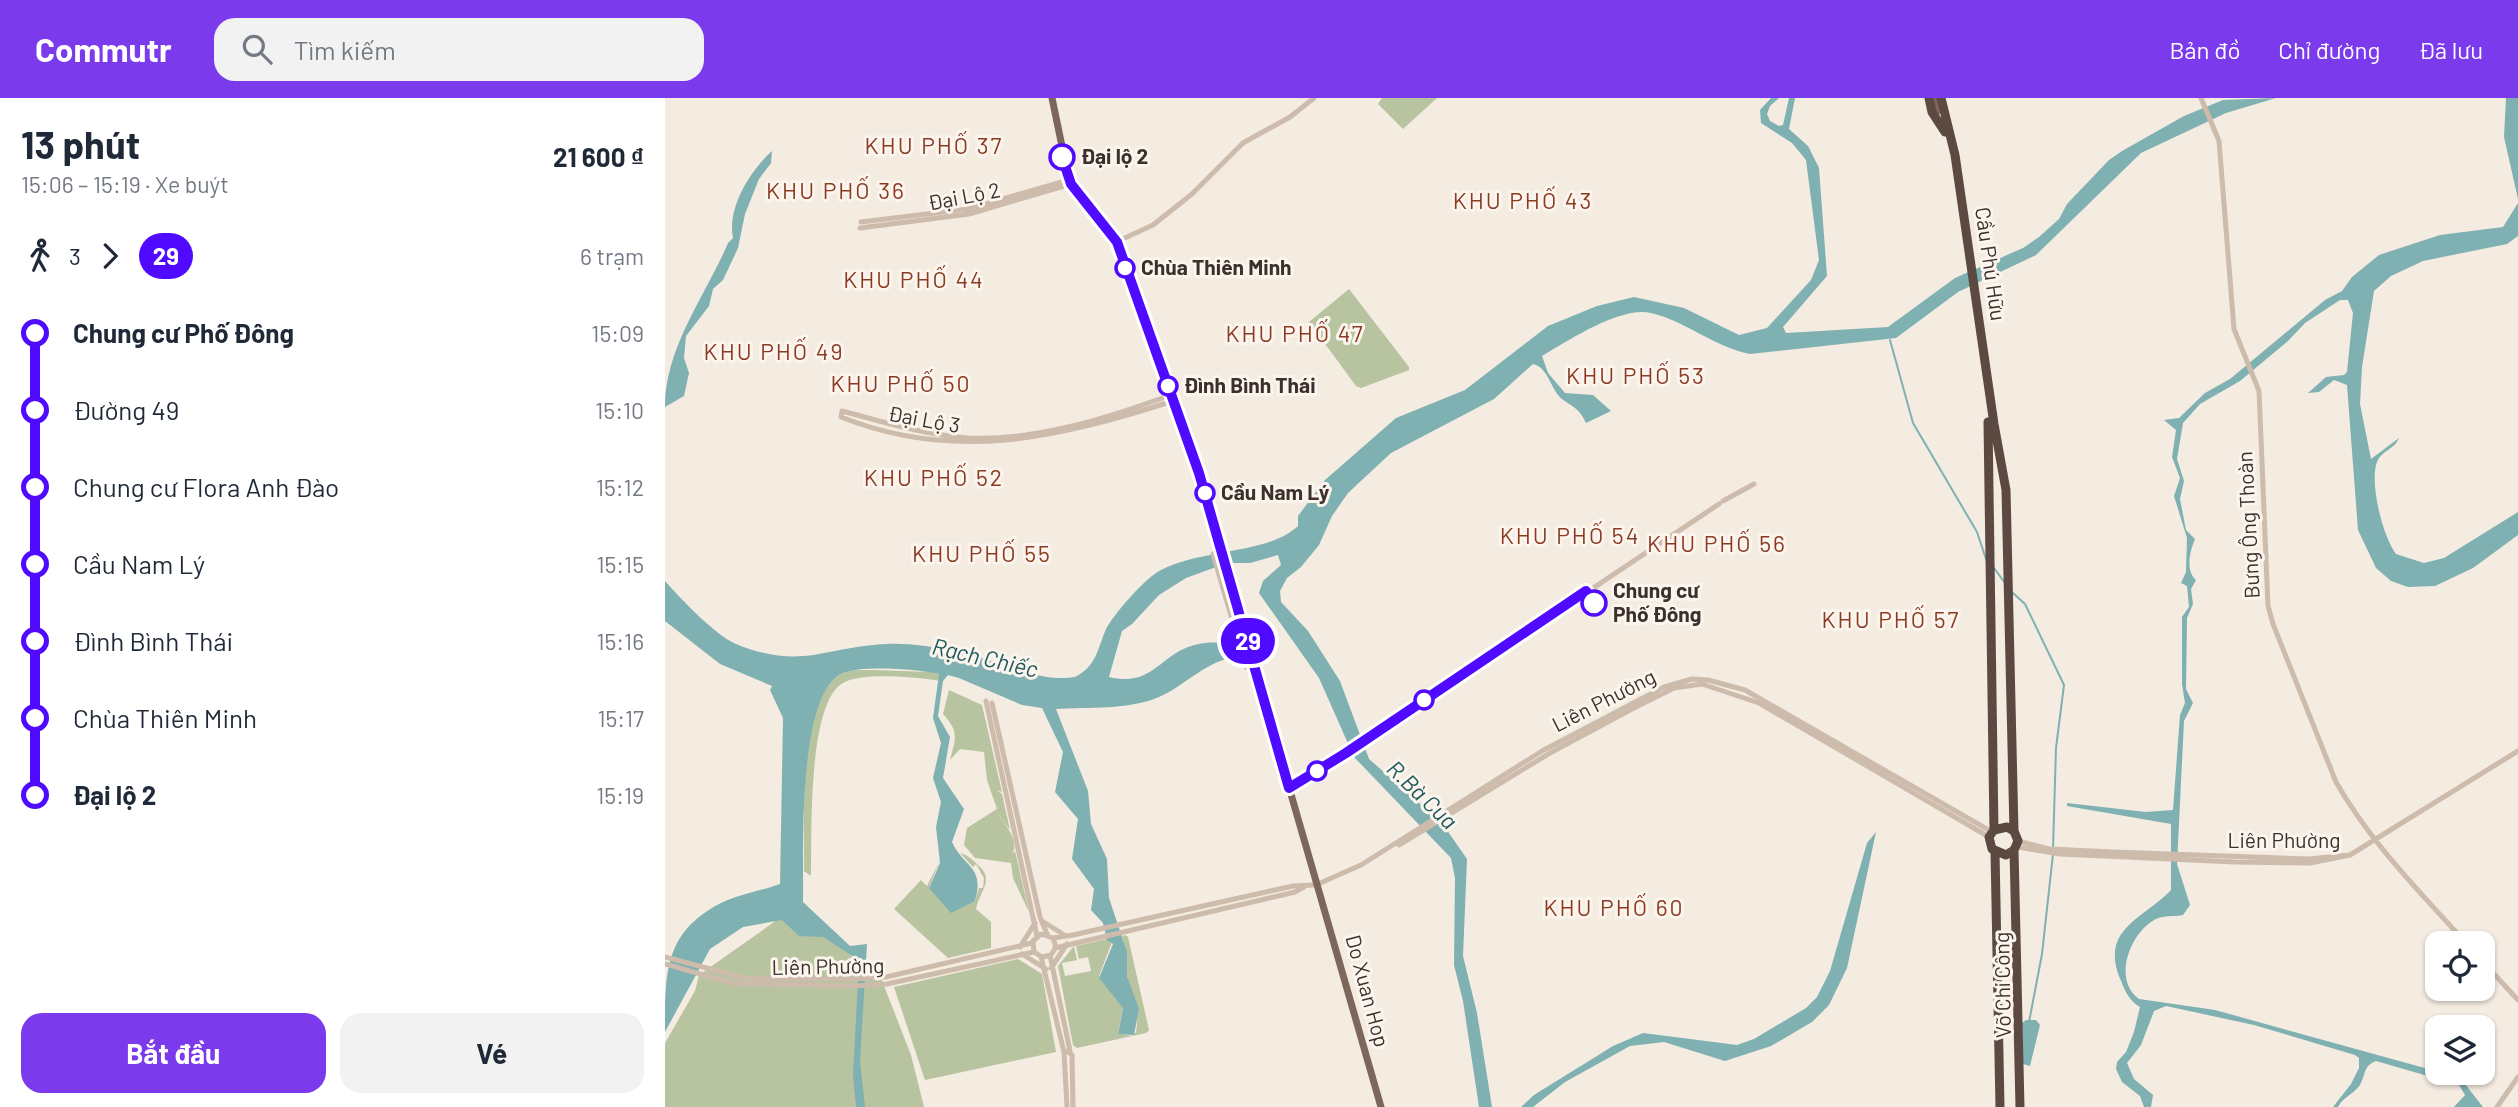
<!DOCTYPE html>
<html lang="vi">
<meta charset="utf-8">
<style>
body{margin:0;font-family:Barlow,sans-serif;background:#f2f2f3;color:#1f2937;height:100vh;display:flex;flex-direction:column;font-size:26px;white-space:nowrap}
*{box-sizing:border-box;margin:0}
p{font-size:23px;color:#747a83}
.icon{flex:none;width:38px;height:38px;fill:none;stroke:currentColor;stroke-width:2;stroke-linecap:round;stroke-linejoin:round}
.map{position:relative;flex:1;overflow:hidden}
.drawer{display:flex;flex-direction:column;background:#fff;width:665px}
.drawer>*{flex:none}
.badge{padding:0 14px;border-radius:23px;font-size:24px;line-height:46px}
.controls{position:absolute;left:1760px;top:833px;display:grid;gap:14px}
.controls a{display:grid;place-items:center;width:70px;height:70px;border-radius:14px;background:#fff;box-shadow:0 2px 5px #0004;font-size:35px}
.map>.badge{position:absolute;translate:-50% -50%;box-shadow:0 0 0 4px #fff}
.legs{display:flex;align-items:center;gap:10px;height:77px;padding:0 21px;font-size:23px}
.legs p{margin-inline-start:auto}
.headline{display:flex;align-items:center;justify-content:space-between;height:119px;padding:0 21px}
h1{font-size:38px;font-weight:700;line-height:52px}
.cta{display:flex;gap:14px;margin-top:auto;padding:14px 21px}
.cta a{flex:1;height:80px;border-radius:21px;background:#7c3aed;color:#fff;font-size:28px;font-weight:700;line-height:80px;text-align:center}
.cta a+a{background:#f2f2f3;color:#1f2937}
ul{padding:0 21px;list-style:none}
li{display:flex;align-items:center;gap:24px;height:77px;font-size:26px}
li i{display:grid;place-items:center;width:10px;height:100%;margin:0 9px;background:currentColor}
li i::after{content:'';width:18px;height:18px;margin:-9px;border:5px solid;border-radius:50%;background:#fff}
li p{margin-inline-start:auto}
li:first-child i{background:linear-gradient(#0000 50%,currentColor 0)}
li:last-child i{background:linear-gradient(currentColor 50%,#0000 0)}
header{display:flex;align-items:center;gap:42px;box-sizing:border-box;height:98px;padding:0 35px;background:#7c3aed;color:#fff}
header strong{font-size:33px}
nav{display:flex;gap:38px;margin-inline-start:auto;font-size:24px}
.search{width:490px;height:63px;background:#f2f2f3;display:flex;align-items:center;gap:18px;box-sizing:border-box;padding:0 24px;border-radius:21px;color:#747a83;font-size:26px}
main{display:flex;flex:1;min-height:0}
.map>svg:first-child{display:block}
.green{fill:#b8c4a0}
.water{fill:#7fb0b2}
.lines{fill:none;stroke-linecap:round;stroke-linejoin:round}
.stream{stroke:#7fb0b2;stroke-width:2}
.canal{stroke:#7fb0b2;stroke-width:3.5}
.minor{stroke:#cdbbac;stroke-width:5}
.major{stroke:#7d675c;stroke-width:7}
.highway{stroke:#5c4a42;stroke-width:9}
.line-1-casing{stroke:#fff;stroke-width:16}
.line-1{stroke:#4f0aff;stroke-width:10}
.stop-1-dot{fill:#fff;stroke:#4f0aff;stroke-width:3.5}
.labels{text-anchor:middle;stroke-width:6;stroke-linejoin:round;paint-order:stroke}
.stop-label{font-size:21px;font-weight:bold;fill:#3b302b;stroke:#fbf5ee;text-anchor:start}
.street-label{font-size:21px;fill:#3b302b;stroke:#fbf5ee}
.neighbourhood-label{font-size:23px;letter-spacing:2px;fill:#8c3b22;stroke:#fbf5ee}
.water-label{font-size:23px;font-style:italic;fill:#1f5a5e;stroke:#fbf5ee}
</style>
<header>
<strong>Commutr</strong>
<div class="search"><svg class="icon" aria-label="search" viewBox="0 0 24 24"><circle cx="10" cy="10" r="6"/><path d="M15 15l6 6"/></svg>Tìm kiếm</div>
<nav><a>Bản đồ</a><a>Chỉ đường</a><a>Đã lưu</a></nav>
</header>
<main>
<section class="drawer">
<div class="headline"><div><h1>13 phút</h1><p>15:06 – 15:19 · Xe buýt</p></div><b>21 600 ₫</b></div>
<div class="legs"><svg class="icon" aria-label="walk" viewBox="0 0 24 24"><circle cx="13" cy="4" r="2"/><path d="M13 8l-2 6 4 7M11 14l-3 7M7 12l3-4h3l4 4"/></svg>3<svg class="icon" aria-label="forward" viewBox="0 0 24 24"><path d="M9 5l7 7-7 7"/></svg><b class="badge" style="background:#4f0aff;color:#fff">29</b><p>6 trạm</p></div>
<ul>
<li><i style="color:#4f0aff"></i><b>Chung cư Phố Đông</b><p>15:09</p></li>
<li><i style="color:#4f0aff"></i><span>Đường 49</span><p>15:10</p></li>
<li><i style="color:#4f0aff"></i><span>Chung cư Flora Anh Đào</span><p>15:12</p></li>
<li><i style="color:#4f0aff"></i><span>Cầu Nam Lý</span><p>15:15</p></li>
<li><i style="color:#4f0aff"></i><span>Đình Bình Thái</span><p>15:16</p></li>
<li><i style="color:#4f0aff"></i><span>Chùa Thiên Minh</span><p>15:17</p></li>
<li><i style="color:#4f0aff"></i><b>Đại lộ 2</b><p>15:19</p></li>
</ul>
<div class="cta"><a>Bắt đầu</a><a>Vé</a></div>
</section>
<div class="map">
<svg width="1853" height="1009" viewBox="0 0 1853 1009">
<rect width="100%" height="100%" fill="#f4ebe1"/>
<path class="green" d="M 717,0 L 772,0 L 738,31 L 713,6 Z
M 684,191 L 744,269 L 744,272 L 696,290 L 691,288 L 644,224 Z
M 208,572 L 265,574 L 274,576 L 275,583 C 253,579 196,574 178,585 C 142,605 147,738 146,778 L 139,773 C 140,726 131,603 176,576 C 184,571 198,572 208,572 Z
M 284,592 L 317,607 L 337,694 L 332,692 L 337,696 L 345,732 L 332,714 C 340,727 355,742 347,757 L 350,753 L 364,814 L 348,780 L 346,765 L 310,760 L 299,747 L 302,730 L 332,711 L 322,682 L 319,654 L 295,651 L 285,662 C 291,640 294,633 278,616 Z
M 295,755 C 303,757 308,762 314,768 C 330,782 314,794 311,811 L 326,824 L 326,850 L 283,860 L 229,811 L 256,782 L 262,788 L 275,762 L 264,789 L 297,809 L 310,803 L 314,790 L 318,790 L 319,780 L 311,766 L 308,769 Z
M 129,810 L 133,810 L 216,880 L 246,957 L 259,1009 L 0,1009 L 0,945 L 30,893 L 34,877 Z
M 460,837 L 463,839 L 484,932 L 481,935 L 412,950 L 408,947 L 393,868 L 409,848 L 412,862 L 397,865 L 400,878 L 426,873 L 423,859 L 414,861 L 411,848 L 442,841 L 447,844 L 434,878 L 458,909 L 453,935 L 467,938 L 471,934 C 476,904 464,901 462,876 C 460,861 462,852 457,838 Z
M 353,861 L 377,876 L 391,954 L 260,982 L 229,889 Z"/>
<path class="water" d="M 1106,0 L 1114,0 L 1105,8 L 1102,16 L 1105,23 L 1114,28 L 1118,27 L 1124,0 L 1130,0 L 1124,31 L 1143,48 L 1154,70 L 1162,178 L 1118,229 L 1121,235 L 1223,229 L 1290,180 L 1358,150 L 1374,139 L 1394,121 L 1402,106 L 1444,62 L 1457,53 L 1519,18 L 1558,2 L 1611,0 L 1561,15 L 1476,55 L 1371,157 L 1293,194 L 1231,240 L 1085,256 C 1049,249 1021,223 986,215 C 955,208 903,243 877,258 L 883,275 L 900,295 L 928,297 L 946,313 L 921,325 C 915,311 908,309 897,301 C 885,291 884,270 868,266 L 829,301 L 726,355 L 683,395 L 667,418 L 654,447 L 636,469 L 622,480 L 615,493 L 616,504 L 643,533 L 675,583 L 704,661 L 777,725 L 802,761 L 798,858 L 812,915 L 827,1009 L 814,1009 L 798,903 L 789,867 L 790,780 L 786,760 L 689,659 L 654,580 L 594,495 L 598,483 L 616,467 L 613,457 L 585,465 L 562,465 L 521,480 L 494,497 L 467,526 L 457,533 L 444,579 C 485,589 494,560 523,549 C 539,543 570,540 575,559 C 543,560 522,587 494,599 C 464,612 422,609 391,611 L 423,693 L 426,726 L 442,761 L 444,800 L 462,854 L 462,878 L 474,911 L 469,937 L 453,936 L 458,910 L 434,880 L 448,846 L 442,842 L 438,825 L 426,812 L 429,791 L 407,761 L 413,721 L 390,694 L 398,654 L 377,610 L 357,607 L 294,580 L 283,577 L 278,583 L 273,618 L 285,639 L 278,680 L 299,711 L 287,744 C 299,770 320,768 310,803 L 286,815 L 264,790 L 275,765 L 271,729 L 276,704 L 268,680 L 276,645 L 268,620 L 274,576 C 254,571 197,567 178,575 C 131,595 139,757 138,804 L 185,848 L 202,846 L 195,964 L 200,1009 L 191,1009 L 188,978 L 194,862 L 158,839 L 134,838 L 117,822 L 78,829 L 45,851 L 0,934 C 0,872 0,833 58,804 C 76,796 96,793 115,786 L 118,620 L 105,592 L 107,588 L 55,566 L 0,523 L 0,483 C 16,501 50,537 71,546 C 137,573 161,548 223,546 C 244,545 266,549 286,552 C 325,558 372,586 410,579 C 431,569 433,550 441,531 C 449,516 481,479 496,472 C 535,451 604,456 633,428 L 633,418 L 660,382 L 731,320 L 800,292 L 883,228 L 932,208 L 969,199 L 1019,210 L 1074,237 L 1102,230 L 1146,182 L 1154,162 L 1141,62 L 1127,45 L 1096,25 L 1095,12 Z
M 1841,0 L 1853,0 L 1853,101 L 1839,39 Z
M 107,53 L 106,65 L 94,81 L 80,116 L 73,150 L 58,182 L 48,191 L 44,208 L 21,238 L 19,260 L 24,275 L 19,298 L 0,309 C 0,249 40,199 63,145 L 68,140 C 62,110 85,73 107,53 Z
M 1853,105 L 1853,138 L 1842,146 L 1758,163 L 1726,178 L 1709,193 L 1697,269 L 1695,306 L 1706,361 L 1734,340 C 1729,352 1717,352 1712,364 C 1704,385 1718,439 1731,456 L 1759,465 L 1779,460 L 1853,414 L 1853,437 L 1808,470 L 1770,488 L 1743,489 L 1726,483 L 1711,470 L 1693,432 L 1682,287 L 1669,282 L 1654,294 L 1643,295 L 1661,279 L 1679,277 L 1682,274 L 1688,215 L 1683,202 L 1675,202 L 1640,225 L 1623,243 L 1575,283 L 1535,306 L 1518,325 L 1512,361 L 1519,383 L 1515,401 L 1521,432 L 1530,441 C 1525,453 1520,472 1531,482 L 1526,491 L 1528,506 L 1522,520 L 1521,591 L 1528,605 L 1519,623 L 1512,766 L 1525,807 L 1518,817 C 1509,819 1499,817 1491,821 C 1465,834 1447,882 1474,901 L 1550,912 L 1785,977 L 1800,986 L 1818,1009 L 1789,1009 L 1800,997 L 1794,987 L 1711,963 C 1698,968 1701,976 1695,987 C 1689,996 1678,999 1673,1009 L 1668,1009 L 1686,986 L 1694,970 L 1694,960 L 1690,957 L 1589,927 L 1501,908 L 1489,913 L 1476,947 L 1462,965 L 1469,981 L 1488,997 L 1486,1009 L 1479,1009 L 1475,998 L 1457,984 L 1451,971 L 1452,964 L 1461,954 L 1469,934 L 1475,909 C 1462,901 1460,892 1454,878 C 1436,830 1480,820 1506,792 L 1506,726 L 1402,708 L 1402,705 L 1481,714 L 1508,712 L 1515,617 L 1520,605 L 1517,586 L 1517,519 L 1524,509 L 1522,488 L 1516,485 L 1521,474 L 1522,440 L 1509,398 L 1515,380 L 1507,359 L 1511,332 L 1499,322 L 1514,320 L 1540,295 L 1565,281 L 1660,202 L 1677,193 L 1687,179 L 1714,157 L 1775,137 L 1838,129 Z
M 1211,734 L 1182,870 L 1164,907 L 1147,924 L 1106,948 L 1060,963 L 999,944 L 965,948 L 900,984 L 868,1009 L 856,1009 L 869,997 L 948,948 L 978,935 L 1072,947 L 1089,941 L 1141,910 L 1152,899 L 1165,873 L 1202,745 Z
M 1361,922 L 1371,922 L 1375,927 L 1365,968 L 1358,966 L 1357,925 Z"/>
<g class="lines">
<path class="stream" d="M 1225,242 L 1248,325 L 1312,434 L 1322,464
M 1329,470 L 1340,485
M 1348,495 L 1360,506 L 1399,587 L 1391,650 L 1388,751
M 1364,924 L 1377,856 L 1388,756"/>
<path class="canal" d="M 553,547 L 563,539"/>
<path class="minor" d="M 1536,0 L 1554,43 L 1569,231 L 1594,293 L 1603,508 L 1608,526 L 1671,684 C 1705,744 1755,794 1801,845
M 196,124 L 303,111 L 404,82
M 195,130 L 304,116 L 406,86
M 451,144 L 488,127 L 527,96 L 578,45 L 625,19 L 649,0
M 506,297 C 442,320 372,343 303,340 C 260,337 219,324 177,313 L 176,319 C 291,365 395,339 508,303
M 1058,403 L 1089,386
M 548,456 L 581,569
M 321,603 L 372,838
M 327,605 L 375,819 L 382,836
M 624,690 L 681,655 L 1054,406
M 1353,743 L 1384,751 L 1448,754 L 1643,761 L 1685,757
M 734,747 L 885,655 L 967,611 L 1009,590 L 1037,586 L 1094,605 L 1324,739
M 1352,749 L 1395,756 L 1570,764 L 1645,765 L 1685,757 L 1853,653
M 653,786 L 696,767 L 877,653 L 999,589 L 1027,581 L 1043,582 L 1080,592 L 1327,734
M 377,823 L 401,838
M 388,840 L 391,849 L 386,857 L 377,859 L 369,854 L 368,843 L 376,836 L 388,840 L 408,837 L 628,788 L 649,787
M 355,849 L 370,825
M 390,850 L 630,794 L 639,789
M 357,856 L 381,871
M 385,857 L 405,953
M 0,859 L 79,880 L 189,881 L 221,879 L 367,845
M 376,859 L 399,954 L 402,1009
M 1818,864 L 1853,902
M 0,866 L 67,885 L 190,888 L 222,886 L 369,854
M 386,870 L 402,846
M 402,953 L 407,957 L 408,1009
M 1832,1009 L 1853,979"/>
<path class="major" d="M 387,0 L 404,82 L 451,144 L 531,366 L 716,1009
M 1270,0 L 1273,13"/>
<path class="highway" d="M 1264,0 L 1267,14 L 1280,34
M 1276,0 L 1290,57 L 1329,326 L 1341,392 L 1349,733 L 1353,743 L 1349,752 L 1341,757 L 1327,751 L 1324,739 L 1329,732 L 1342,729 L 1349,733
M 1323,324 L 1329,732
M 1349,752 L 1355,1009
M 1330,754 L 1335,1009"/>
</g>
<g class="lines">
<defs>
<path id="line-1" d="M 397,59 L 406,86 L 452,144 L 534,375 L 624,690 L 681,655 L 921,493 L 929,505"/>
</defs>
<use href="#line-1" class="line-1-casing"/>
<use href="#line-1" class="line-1"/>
</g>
<g class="stop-1-dot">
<circle cx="397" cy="59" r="12"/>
<circle cx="460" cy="170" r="9"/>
<circle cx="503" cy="288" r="9"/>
<circle cx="540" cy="395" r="9"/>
<circle cx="929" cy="505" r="12"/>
<circle cx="759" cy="602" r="9"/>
<circle cx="652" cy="673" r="9"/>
</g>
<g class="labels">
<g class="stop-label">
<text x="416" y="66">Đại lộ 2</text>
<text x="476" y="177">Chùa Thiên Minh</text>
<text x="519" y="295">Đình Bình Thái</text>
<text x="556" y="402">Cầu Nam Lý</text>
<text x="948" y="500">Chung cư<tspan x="948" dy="24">Phố Đông</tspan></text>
</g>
<g class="street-label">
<text transform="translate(299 99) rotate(-11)" y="7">Đại Lộ 2</text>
<text transform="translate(1325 166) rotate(82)" y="7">Cầu Phú Hữu</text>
<text transform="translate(259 322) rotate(10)" y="7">Đại Lộ 3</text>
<text transform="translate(1584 427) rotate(-93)" y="7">Bưng Ông Thoàn</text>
<text transform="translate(939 603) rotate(-27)" y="7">Liên Phường</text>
<text x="1619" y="750">Liên Phường</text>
<text transform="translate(163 869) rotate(-1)" y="7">Liên Phường</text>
<text transform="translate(1338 887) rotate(-91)" y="7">Võ Chí Công</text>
<text transform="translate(702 893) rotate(75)" y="7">Do Xuan Hop</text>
</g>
<g class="neighbourhood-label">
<text x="269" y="56">KHU PHỐ 37</text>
<text x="171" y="101">KHU PHỐ 36</text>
<text x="858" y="111">KHU PHỐ 43</text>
<text x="249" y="190">KHU PHỐ 44</text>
<text x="630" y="244">KHU PHỐ 47</text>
<text x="109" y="262">KHU PHỐ 49</text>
<text x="971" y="286">KHU PHỐ 53</text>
<text x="236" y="294">KHU PHỐ 50</text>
<text x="269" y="388">KHU PHỐ 52</text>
<text x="905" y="446">KHU PHỐ 54</text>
<text x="1052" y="454">KHU PHỐ 56</text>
<text x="317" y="464">KHU PHỐ 55</text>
<text x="1226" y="530">KHU PHỐ 57</text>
<text x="949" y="818">KHU PHỐ 60</text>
</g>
<g class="water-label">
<text transform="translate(320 560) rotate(13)" y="8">Rạch Chiếc</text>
<text transform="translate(757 697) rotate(44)" y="8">R.Bà Cua</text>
</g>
</g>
</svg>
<div class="controls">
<a><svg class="icon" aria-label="locate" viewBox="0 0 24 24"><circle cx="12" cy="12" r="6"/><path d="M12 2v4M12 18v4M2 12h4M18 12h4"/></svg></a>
<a><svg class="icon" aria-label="layers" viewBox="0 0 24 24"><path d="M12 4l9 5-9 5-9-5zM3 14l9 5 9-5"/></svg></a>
</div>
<b class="badge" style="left:583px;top:543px;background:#4f0aff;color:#fff">29</b>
</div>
</main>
